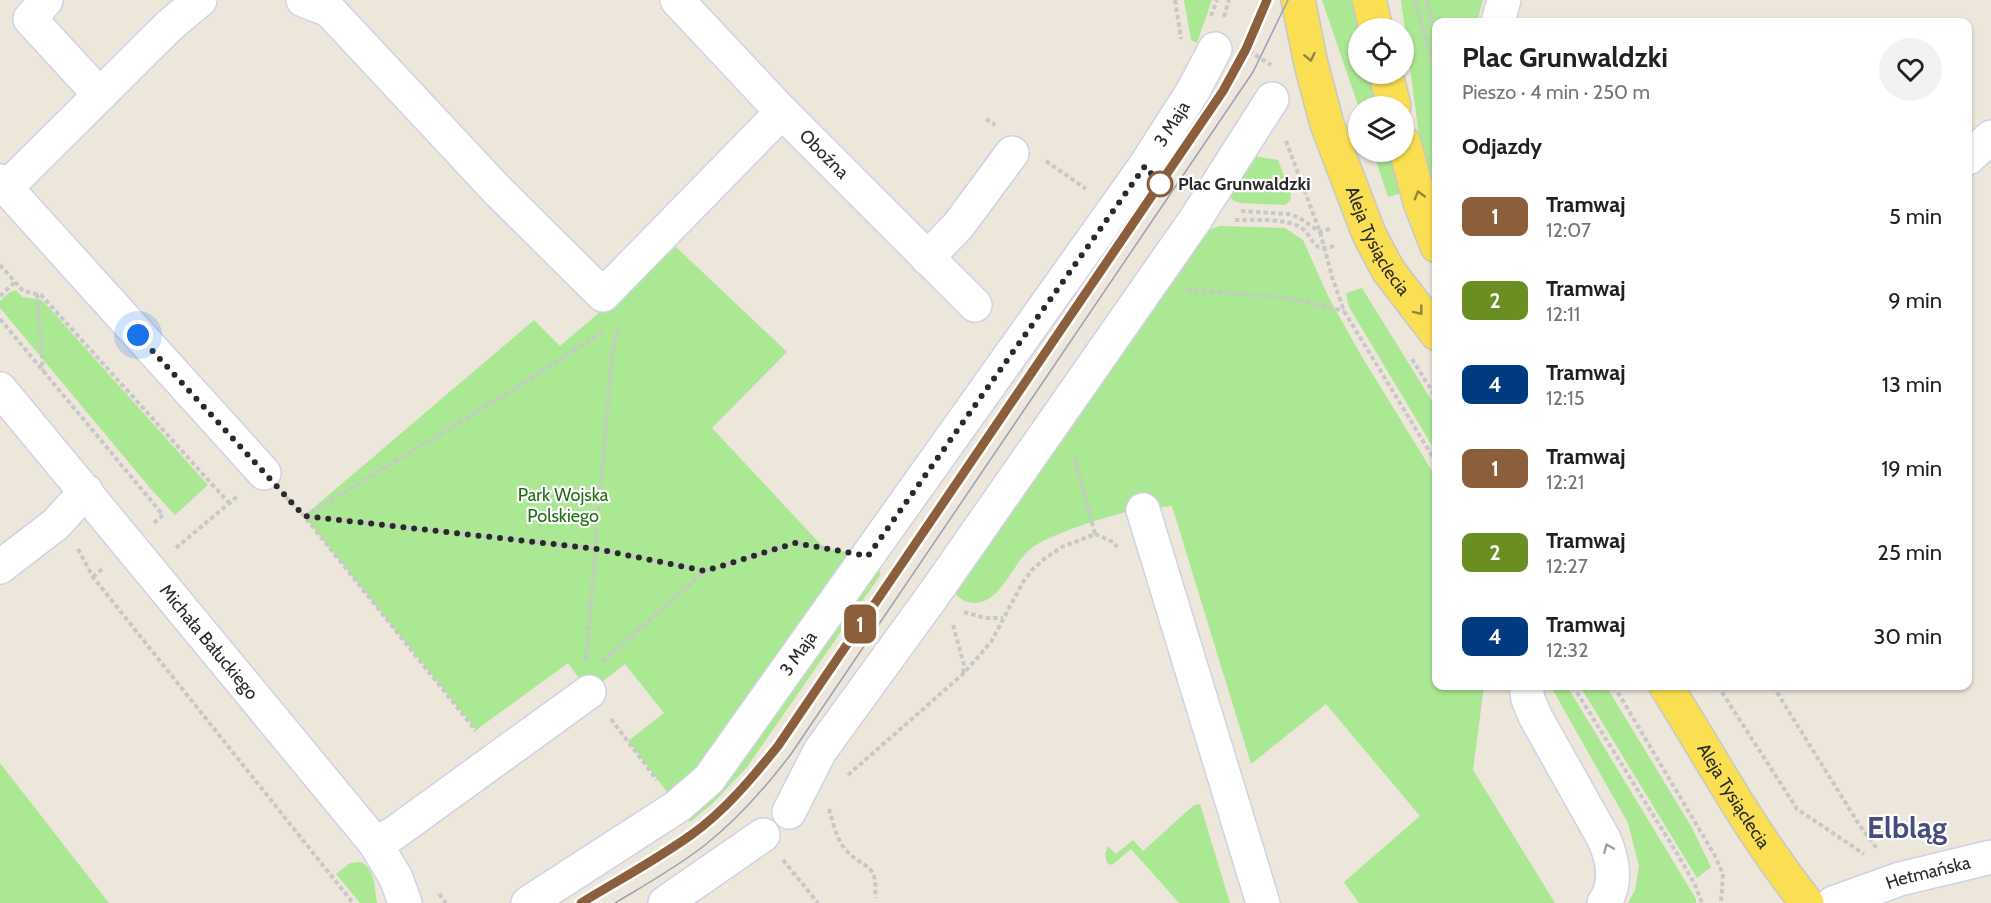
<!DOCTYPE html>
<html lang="pl">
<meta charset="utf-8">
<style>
body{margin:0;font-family:Cabin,sans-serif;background:#f2f2f2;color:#202124;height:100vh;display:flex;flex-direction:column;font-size:22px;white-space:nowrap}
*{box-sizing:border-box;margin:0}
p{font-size:20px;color:#757577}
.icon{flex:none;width:33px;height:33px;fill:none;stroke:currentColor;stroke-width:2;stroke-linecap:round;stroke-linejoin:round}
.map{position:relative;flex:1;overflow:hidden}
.drawer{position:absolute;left:1432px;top:18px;width:540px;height:672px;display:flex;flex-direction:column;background:#fff;border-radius:12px;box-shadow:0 2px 4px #0004}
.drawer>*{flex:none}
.badge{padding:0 12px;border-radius:9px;font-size:21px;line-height:39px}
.fabs{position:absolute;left:1348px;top:18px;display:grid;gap:12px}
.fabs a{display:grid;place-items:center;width:66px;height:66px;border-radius:50%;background:#fff;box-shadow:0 2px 4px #0004;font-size:30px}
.you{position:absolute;width:30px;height:30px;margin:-15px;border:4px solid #fff;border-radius:50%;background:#1a73e8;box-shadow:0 0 0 9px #1a73e833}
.map>.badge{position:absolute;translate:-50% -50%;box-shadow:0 0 0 3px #fff}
h2{padding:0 30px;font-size:22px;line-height:54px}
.round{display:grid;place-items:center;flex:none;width:63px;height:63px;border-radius:32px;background:#f2f2f2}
.headline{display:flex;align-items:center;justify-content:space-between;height:102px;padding:0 30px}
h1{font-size:28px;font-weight:700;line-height:45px}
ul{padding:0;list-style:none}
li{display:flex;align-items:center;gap:18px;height:84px;padding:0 30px}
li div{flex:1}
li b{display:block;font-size:22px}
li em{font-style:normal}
li .badge{min-width:66px;font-weight:700;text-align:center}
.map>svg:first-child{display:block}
.green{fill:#aae893}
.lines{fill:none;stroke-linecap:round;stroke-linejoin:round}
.minor-casing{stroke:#d0d2e4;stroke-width:36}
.major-casing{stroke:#c8c8c8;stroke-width:36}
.path{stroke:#c8c8c8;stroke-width:4;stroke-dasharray:4.5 3;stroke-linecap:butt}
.minor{stroke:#fff;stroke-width:33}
.major{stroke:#fadf53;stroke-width:33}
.tram{stroke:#9d9fb6;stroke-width:1.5}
.oneway{stroke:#92843e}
.oneway2{stroke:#9f9f9f}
.line-casing{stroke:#fff;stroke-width:14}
.line{stroke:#8b5e3c;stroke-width:9}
.walk{stroke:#2a2a2a;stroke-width:6;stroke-dasharray:0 10.8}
.stop-dot{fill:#fff;stroke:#8b5e3c;stroke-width:3}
.labels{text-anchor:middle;stroke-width:4.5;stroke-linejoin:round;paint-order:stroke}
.street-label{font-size:18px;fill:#2a2a2a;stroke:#fff}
.stop-label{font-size:18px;font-weight:bold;fill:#2a2a2a;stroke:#fff;text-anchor:start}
.park-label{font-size:18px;fill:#216c15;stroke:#fff}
.town-label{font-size:30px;font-weight:bold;fill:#474d7e;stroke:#fff}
</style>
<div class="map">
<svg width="1991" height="903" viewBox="0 0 1991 903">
<rect width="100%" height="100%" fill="#ede6db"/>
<path class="green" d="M 1184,0 L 1212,0 L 1197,43 L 1191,40 Z
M 1322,0 L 1354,0 L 1361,28 L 1359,28 L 1359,74 L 1372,74 L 1380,106 L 1359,106 L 1359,108 Z
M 1401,0 L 1483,0 L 1477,22 L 1437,22 L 1437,198 L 1420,143 Z
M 1373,152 L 1391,152 L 1401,193 L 1388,197 Z
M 1252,156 L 1278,160 L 1291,194 L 1290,201 L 1285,205 L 1241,203 L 1234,201 L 1228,196 Z
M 1220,226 L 1285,228 L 1303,240 L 1329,298 L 1359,352 L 1437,479 L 1437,686 L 1484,686 L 1473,770 L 1555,903 L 1359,903 L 1344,882 L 1420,816 L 1326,704 L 1251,764 L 1172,506 C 1158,508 1144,509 1131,511 C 1108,516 1046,535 1029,550 C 1014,564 1002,595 984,601 C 969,607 958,599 950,587 L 1203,235 L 1211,229 Z
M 676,247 L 787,352 L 712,428 L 824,548 L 868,556 L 881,574 L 747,767 L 713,803 L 690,822 L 628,741 L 664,713 L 625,664 L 589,692 L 568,663 L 476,730 L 304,516 L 534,320 L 560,346 Z
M 1362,288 L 1437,409 L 1437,454 L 1349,307 L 1346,293 Z
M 16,290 L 22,297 L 42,300 L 208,485 L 175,515 L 150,488 L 0,308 L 0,301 L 10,292 Z
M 1552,686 L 1567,686 L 1696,899 L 1696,903 L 1628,903 L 1635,890 L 1639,866 L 1628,823 L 1554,692 Z
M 1580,686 L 1606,686 L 1691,826 L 1711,867 L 1697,878 Z
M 0,763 L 109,903 L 0,903 Z
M 1200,804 L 1230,903 L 1179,903 L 1131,849 L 1112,865 L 1107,863 L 1105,854 L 1108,846 L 1116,854 L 1133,840 L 1143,851 L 1194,805 Z
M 361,862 C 375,869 375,889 377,903 L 360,903 L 336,874 L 350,863 Z"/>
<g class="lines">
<defs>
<g id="minor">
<path d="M 46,0 L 30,19 L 100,95"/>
<path d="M 303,0 L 329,10 L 497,190 L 603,295 L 782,112"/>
<path id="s1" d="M 677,0 L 782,112 L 975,305"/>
<path d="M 1498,22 L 1504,0"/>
<path d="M 1968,158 L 1991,137"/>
<path d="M 0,181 L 264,473"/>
<path d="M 6,188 L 170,25 L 200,0"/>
<path d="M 927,258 L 958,226 L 1012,153"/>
<path id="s2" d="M 0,389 L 375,843 L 396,878 L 405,903"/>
<path d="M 1143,510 L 1263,903"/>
<path d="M 0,567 L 56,524 L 86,491"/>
<path d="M 1526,686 L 1528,699 L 1535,716 L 1604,839 C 1613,860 1618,883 1604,903"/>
<path d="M 789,812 L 820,751 L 934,594 L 1195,220 L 1272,99"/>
<path d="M 375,843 L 393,834 L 589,692"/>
<path id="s3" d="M 528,903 L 678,806 L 709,779 L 1145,166 L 1193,91 L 1215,49"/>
<path d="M 665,903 L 763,835"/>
<path id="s4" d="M 1833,903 L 1900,879 L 1991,857"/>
</g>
<g id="major">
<path id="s5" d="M 1298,0 L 1311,64 L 1327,124 L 1369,234 L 1388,270 L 1437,334"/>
<path d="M 1369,0 L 1376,28"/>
<path d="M 1386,74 L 1394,106"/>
<path d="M 1404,143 L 1420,202 L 1437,246"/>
<path id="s6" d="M 1666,686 C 1711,758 1753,836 1807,903"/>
</g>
</defs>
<use href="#minor" class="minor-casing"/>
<use href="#major" class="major-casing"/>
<path class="path" d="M 1175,0 L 1181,39
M 1415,0 L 1437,77
M 1426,0 L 1437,39
M 1211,16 L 1217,0
M 1224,17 L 1229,0
M 1249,51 L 1271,65
M 986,119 L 995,125
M 1286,141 L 1320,232 L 1333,280 L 1344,311 L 1437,464
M 1046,161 L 1086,189
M 1241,211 L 1288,214 L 1298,217 L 1320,232 L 1332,228
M 1235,220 C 1252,220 1285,218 1300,227 C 1316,237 1310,255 1336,245
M 0,265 L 23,291 L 41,295 L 229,503
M 1187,290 L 1290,298 L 1344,311
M 37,294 L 43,371
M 0,296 L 15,282
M 0,319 L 163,515 L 154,523
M 1412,359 L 1437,399
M 286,497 L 304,516 L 476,731
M 304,516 L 597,549 L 705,571 L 795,543 L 831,549
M 305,516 L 521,385 L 604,330
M 1095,534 L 1113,542 L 1117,547
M 176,548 L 239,495
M 78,549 L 93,577 L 353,903
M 93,577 L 103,568
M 964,612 L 985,618 L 1003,618
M 953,625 L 964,665 L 963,673
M 586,660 L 612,354 L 619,324
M 603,661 L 705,571
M 1573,686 L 1678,855 L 1695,885 L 1702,903
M 1614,686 L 1714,854 L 1723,874 L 1721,903
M 1718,686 L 1797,809 L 1864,854
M 1773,686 L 1860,826 L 1878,850
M 611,719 L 657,780
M 848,775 L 963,674 L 991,642 L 1023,582 L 1032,570 L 1044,559 L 1062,547 L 1095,534 L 1074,455
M 829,809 C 833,822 836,838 845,849 C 865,872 878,860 875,898
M 783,860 L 818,903
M 439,894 L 446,903"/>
<use href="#minor" class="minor"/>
<use href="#major" class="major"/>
<path class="tram" d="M 581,903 C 617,881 656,860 691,835 C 725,811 752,778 778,745 L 1223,91 L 1246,49 L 1267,0
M 615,903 C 645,885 677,867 705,845 C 738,819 766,787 791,754 L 1253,72 L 1288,0"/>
</g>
<defs><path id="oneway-chevron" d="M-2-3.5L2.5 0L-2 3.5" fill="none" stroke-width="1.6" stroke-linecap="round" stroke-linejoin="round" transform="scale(1.5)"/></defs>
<g class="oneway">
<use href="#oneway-chevron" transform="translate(1310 57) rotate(78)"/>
<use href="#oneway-chevron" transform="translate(1419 195) rotate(-106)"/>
<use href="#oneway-chevron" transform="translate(1419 311) rotate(52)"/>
</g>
<use class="oneway2" href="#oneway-chevron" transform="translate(1608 848) rotate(-112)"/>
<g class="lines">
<defs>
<path id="line" d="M 581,903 C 617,881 656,860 691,835 C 725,811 752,778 778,746 L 1223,91 L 1246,49 L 1267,0"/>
</defs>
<use href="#line" class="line-casing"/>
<use href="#line" class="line"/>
<path class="walk" d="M 138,335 L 304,516 L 597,549 L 705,571 L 795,543 L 868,556 L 1145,166 L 1160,184"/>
</g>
<circle class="stop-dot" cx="1160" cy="184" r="12"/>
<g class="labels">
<g class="street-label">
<text dy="6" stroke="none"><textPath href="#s3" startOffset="1022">3 Maja</textPath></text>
<text dy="6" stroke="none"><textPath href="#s1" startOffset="213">Oboźna</textPath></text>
<text dy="6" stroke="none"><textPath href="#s5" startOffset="255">Aleja Tysiąclecia</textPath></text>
<text dy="6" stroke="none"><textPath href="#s2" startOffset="328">Michała Bałuckiego</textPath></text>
<text dy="6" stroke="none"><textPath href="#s3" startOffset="374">3 Maja</textPath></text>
<text dy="6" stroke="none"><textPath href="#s6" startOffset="129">Aleja Tysiąclecia</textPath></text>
<text dy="6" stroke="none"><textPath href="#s4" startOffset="100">Hetmańska</textPath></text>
</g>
<g class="stop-label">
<text x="1178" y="190">Plac Grunwaldzki</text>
</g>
<g class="park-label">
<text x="563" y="501">Park Wojska<tspan x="563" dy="21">Polskiego</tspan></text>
</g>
<g class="town-label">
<text x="1907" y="838">Elbląg</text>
</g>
</g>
</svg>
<div class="fabs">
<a><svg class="icon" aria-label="locate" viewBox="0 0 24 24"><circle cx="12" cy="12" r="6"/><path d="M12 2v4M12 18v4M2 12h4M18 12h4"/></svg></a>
<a><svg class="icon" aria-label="layers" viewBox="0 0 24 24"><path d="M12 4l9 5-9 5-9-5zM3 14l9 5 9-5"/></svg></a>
</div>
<div class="you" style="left:138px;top:335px"></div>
<b class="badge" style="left:860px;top:624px;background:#8b5e3c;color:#fff">1</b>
<section class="drawer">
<div class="headline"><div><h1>Plac Grunwaldzki</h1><p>Pieszo · 4 min · 250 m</p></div><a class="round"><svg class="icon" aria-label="heart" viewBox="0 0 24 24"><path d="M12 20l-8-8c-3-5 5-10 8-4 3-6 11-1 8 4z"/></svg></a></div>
<h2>Odjazdy</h2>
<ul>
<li><span class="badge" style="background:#8b5e3c;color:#fff">1</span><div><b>Tramwaj</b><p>12:07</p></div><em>5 min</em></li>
<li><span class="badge" style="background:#6b8e23;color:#fff">2</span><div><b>Tramwaj</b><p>12:11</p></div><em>9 min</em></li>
<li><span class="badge" style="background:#003b80;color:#fff">4</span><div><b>Tramwaj</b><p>12:15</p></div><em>13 min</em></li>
<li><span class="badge" style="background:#8b5e3c;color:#fff">1</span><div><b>Tramwaj</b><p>12:21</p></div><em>19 min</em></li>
<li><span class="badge" style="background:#6b8e23;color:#fff">2</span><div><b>Tramwaj</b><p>12:27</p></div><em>25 min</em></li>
<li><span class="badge" style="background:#003b80;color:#fff">4</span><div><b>Tramwaj</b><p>12:32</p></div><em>30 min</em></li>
</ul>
</section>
</div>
